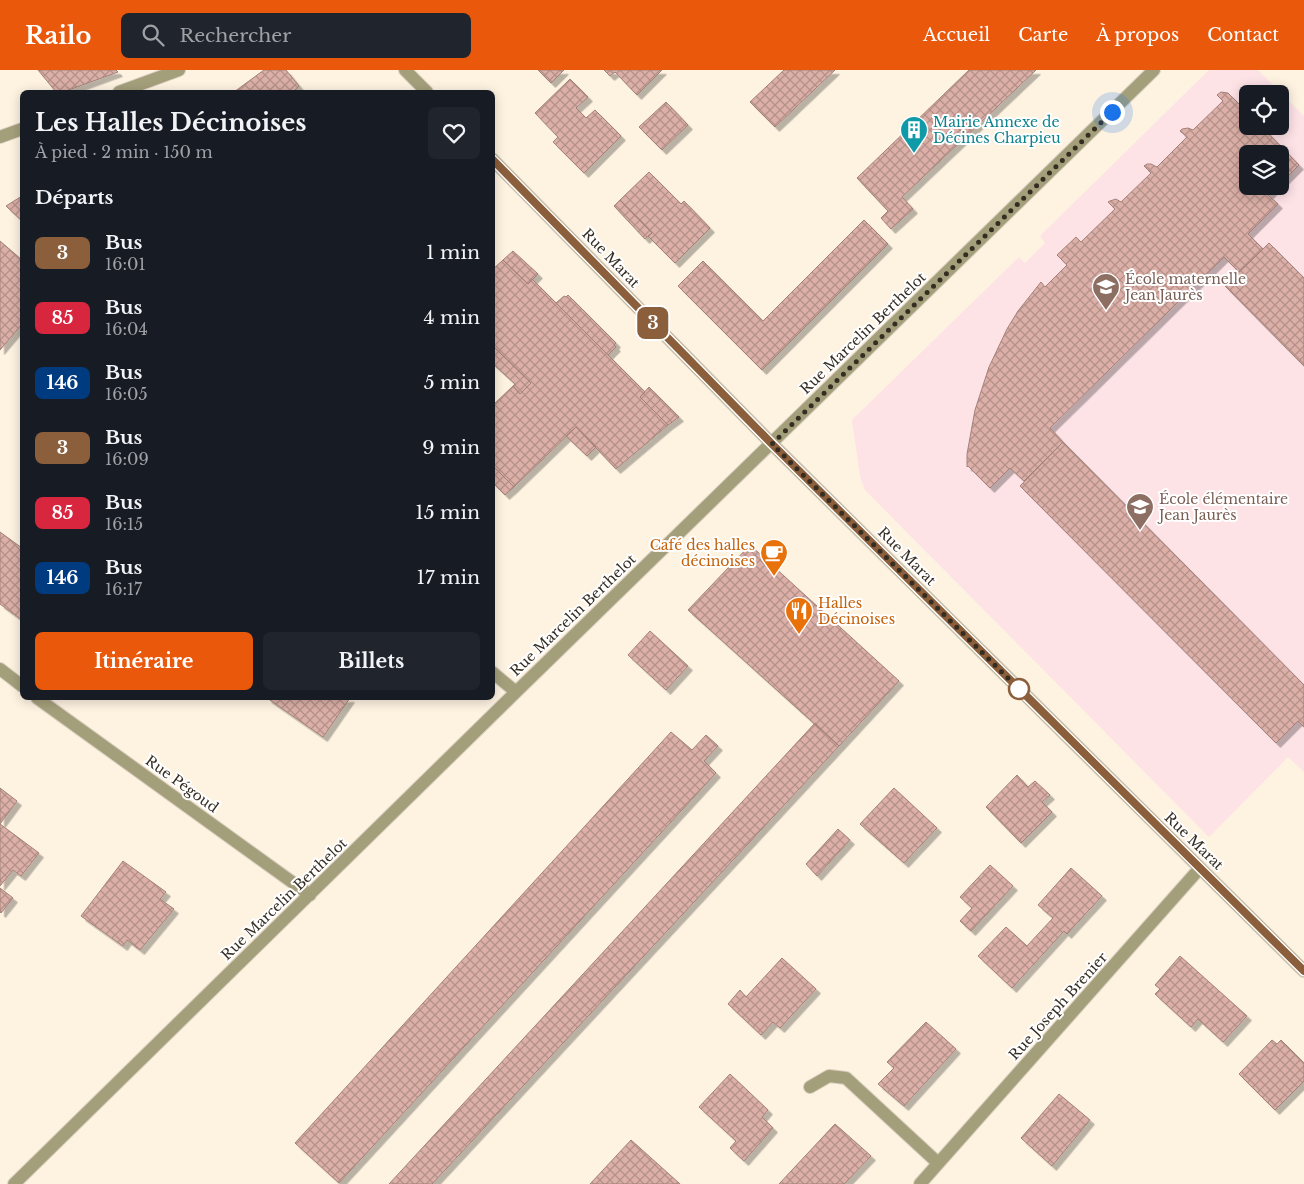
<!DOCTYPE html>
<html lang="fr">
<meta charset="utf-8">
<style>
body{margin:0;font-family:"Libre Baskerville",serif;background:#20242c;color:#f1f3f6;height:100vh;display:flex;flex-direction:column;font-size:19px;white-space:nowrap}
*{box-sizing:border-box;margin:0}
p{font-size:16px;color:#9ea1a6}
.icon{flex:none;width:28px;height:28px;fill:none;stroke:currentColor;stroke-width:2;stroke-linecap:round;stroke-linejoin:round}
.map{position:relative;flex:1;overflow:hidden}
.sheet{position:absolute;left:20px;top:20px;width:475px;height:610px;display:flex;flex-direction:column;background:#171b24;border-radius:8px;box-shadow:0 2px 12px #0003}
.sheet>*{flex:none}
.badge{padding:0 10px;border-radius:8px;font-size:18px;line-height:32px}
.fabs{position:absolute;left:1239px;top:15px;display:grid;gap:10px}
.fabs a{display:grid;place-items:center;width:50px;height:50px;border-radius:8px;background:#171b24;box-shadow:0 2px 12px #0003;font-size:25px}
.you{position:absolute;width:25px;height:25px;margin:-12px;border:4px solid #fff;border-radius:50%;background:#1a73e8;box-shadow:0 0 0 8px #1a73e833}
.map>.badge{position:absolute;translate:-50% -50%;box-shadow:0 0 0 2px #fff}
h2{padding:0 15px;font-size:19px;line-height:45px}
.round{display:grid;place-items:center;flex:none;width:52px;height:52px;border-radius:8px;background:#20242c}
.overview{display:flex;align-items:center;justify-content:space-between;height:85px;padding:0 15px}
h1{font-size:24px;font-weight:800;line-height:38px}
.button{display:flex;gap:10px;margin-top:auto;padding:10px 15px}
.button a{flex:1;height:58px;border-radius:8px;background:#ea580c;color:#fff;font-size:20px;font-weight:800;line-height:58px;text-align:center}
.button a+a{background:#20242c;color:#f1f3f6}
ul{padding:0;list-style:none}
li{display:flex;align-items:center;gap:15px;height:65px;padding:0 15px}
li div{flex:1}
li b{display:block;font-size:19px}
li em{font-style:normal}
li .badge{min-width:55px;font-weight:700;text-align:center}
header{display:flex;align-items:center;gap:30px;box-sizing:border-box;height:70px;padding:0 25px;background:#ea580c;color:#fff}
header strong{font-size:24px}
nav{display:flex;gap:28px;margin-inline-start:auto;font-size:18px}
.search{width:350px;height:45px;background:#20242c;display:flex;align-items:center;gap:12px;box-sizing:border-box;padding:0 18px;border-radius:8px;color:#9ea1a6;font-size:19px}
.map>svg:first-child{display:block}
.education{fill:#fde2e6;fill-rule:evenodd}
.building{fill:url(#building-cross-hatch);stroke:#a3817a;filter:url(#shadow)}
.lines{fill:none;stroke-linecap:round;stroke-linejoin:round}
.minor-casing{stroke:#dacfbf;stroke-width:14}
.minor{stroke:#a49f7b;stroke-width:12}
.line-casing{stroke:#fff;stroke-width:11}
.line{stroke:#8b5e3c;stroke-width:8}
.walk{stroke:#352d22;stroke-width:5;stroke-dasharray:0 9}
.stop-dot{fill:#fff;stroke:#8b5e3c;stroke-width:2.5}
.labels{text-anchor:middle;stroke-width:4;stroke-linejoin:round;paint-order:stroke}
.culture-label{font-size:14px;fill:#0d838f;stroke:#fff;text-anchor:start}
.street-label{font-size:14px;fill:#352d22;stroke:#fff}
.education-label{font-size:14px;fill:#785e54;stroke:#fff;text-anchor:start}
.food-label{font-size:14px;fill:#c56008;stroke:#fff;text-anchor:end}
</style>
<header>
<strong>Railo</strong>
<div class="search"><svg class="icon" aria-label="search" viewBox="0 0 24 24"><circle cx="10" cy="10" r="6"/><path d="M15 15l6 6"/></svg>Rechercher</div>
<nav><a>Accueil</a><a>Carte</a><a>À propos</a><a>Contact</a></nav>
</header>
<div class="map">
<svg width="1304" height="1114" viewBox="0 0 1304 1114">
<defs>
<pattern id="building-cross-hatch" width="8" height="8" patternUnits="userSpaceOnUse" patternTransform="scale(1.25)"><rect width="8" height="8" fill="#dcb0a8"/><path d="M0 0l8 8M0 8l8-8" fill="none" stroke="#b39088"/></pattern>
<filter id="shadow"><feDropShadow dx="4.5" dy="4.5" stdDeviation="0" flood-color="#0004"/></filter>
</defs>
<rect width="100%" height="100%" fill="#fef2e1"/>
<path class="education" d="M 1209,0 L 1258,0 L 1304,46 L 1304,702 L 1288,687 L 1209,767 L 865,420 L 860,406 L 852,350 L 1019,187 L 1025,193 L 1045,173 L 1040,166 ZM 1248,24 L 1280,24 L 1280,56 L 1248,56 ZM 1248,84 L 1280,84 L 1280,116 L 1248,116 Z"/>
<path class="building" d="M 38,0 L 116,0 L 118,2 L 63,22 L 56,22 Z
M 264,0 L 286,0 L 299,16 L 293,22 L 234,22 Z
M 538,0 L 564,0 L 551,13 Z
M 604,0 L 662,0 L 637,25 L 615,2 L 610,6 Z
M 784,0 L 835,0 L 775,57 L 750,32 Z
M 969,0 L 1036,0 L 902,127 L 913,139 L 891,159 L 881,148 L 888,141 L 857,108 Z
M 570,9 L 588,27 L 576,38 L 586,48 L 595,40 L 621,66 L 584,103 L 553,72 L 558,67 L 535,43 Z
M 1221,22 L 1228,23 L 1248,43 L 1248,56 L 1261,56 L 1299,95 L 1280,114 L 1280,84 L 1248,84 L 1248,116 L 1277,116 L 1268,125 L 1278,134 L 1248,164 L 1263,179 L 1239,202 L 1224,187 L 1050,358 L 1063,372 L 1024,411 L 1010,398 L 990,418 L 968,396 L 967,397 L 967,384 L 975,340 L 989,297 L 1007,259 L 1018,241 L 1041,212 L 1045,217 L 1067,195 L 1057,185 L 1076,167 L 1081,172 L 1115,139 L 1108,132 L 1110,131 L 1116,129 L 1121,132 L 1151,103 L 1144,96 L 1147,94 L 1151,94 L 1157,97 L 1187,67 L 1180,61 L 1182,59 L 1188,58 L 1193,60 L 1223,31 L 1217,25 Z
M 666,32 L 688,55 L 662,80 L 639,57 Z
M 649,102 L 681,134 L 684,131 L 710,158 L 675,193 L 648,166 L 652,163 L 620,130 Z
M 22,126 L 22,151 L 6,136 Z
M 620,130 L 652,163 L 645,169 L 614,136 Z
M 864,150 L 888,174 L 762,300 L 678,216 L 703,191 L 763,251 Z
M 0,171 L 22,190 L 22,254 L 0,280 Z
M 1269,173 L 1304,208 L 1304,296 L 1225,216 Z
M 513,181 L 538,204 L 528,214 L 503,190 Z
M 503,190 L 528,214 L 532,209 L 645,322 L 640,327 L 668,355 L 616,399 L 576,357 L 514,417 L 492,395 L 492,336 L 513,316 L 520,324 L 531,313 L 492,275 L 492,200 Z
M 568,225 L 616,273 L 614,275 L 616,277 L 608,285 L 556,233 L 564,226 L 566,227 Z
M 493,276 L 531,313 L 520,324 L 513,316 L 515,314 L 492,293 Z
M 649,317 L 679,347 L 668,355 L 640,327 Z
M 576,357 L 596,377 L 587,386 L 566,366 Z
M 1063,372 L 1304,615 L 1304,657 L 1298,651 L 1276,673 L 1020,416 Z
M 492,395 L 514,417 L 505,425 L 492,412 Z
M 0,462 L 22,478 L 22,550 L 0,534 Z
M 750,475 L 899,611 L 839,676 L 688,540 Z
M 650,561 L 688,596 L 666,620 L 628,585 Z
M 267,628 L 350,628 L 323,667 Z
M 815,653 L 839,676 L 432,1114 L 389,1114 Z
M 671,662 L 692,680 L 706,665 L 718,676 L 704,691 L 716,703 L 339,1113 L 295,1073 Z
M 1017,705 L 1028,717 L 1035,711 L 1050,725 L 1042,732 L 1052,742 L 1021,773 L 986,737 Z
M 0,718 L 17,731 L 0,754 L 39,783 L 21,806 L 13,800 L 0,816 Z
M 894,718 L 937,758 L 904,793 L 860,754 Z
M 838,759 L 850,770 L 817,806 L 806,794 Z
M 123,791 L 166,822 L 160,829 L 174,839 L 140,880 L 127,870 L 123,876 L 81,846 Z
M 990,795 L 1013,816 L 971,861 L 960,851 L 972,838 L 960,827 Z
M 1071,798 L 1102,826 L 1067,864 L 1064,861 L 1012,918 L 978,886 L 1006,857 L 1027,876 L 1053,848 L 1038,835 Z
M 0,818 L 13,828 L 1,843 L 0,842 Z
M 1180,886 L 1247,946 L 1223,972 L 1198,949 L 1191,957 L 1155,924 L 1160,919 L 1155,915 Z
M 782,888 L 816,919 L 780,958 L 773,952 L 761,965 L 728,934 L 740,920 L 746,927 Z
M 926,952 L 956,979 L 904,1036 L 878,1014 L 894,998 L 887,992 Z
M 1272,970 L 1277,974 L 1281,970 L 1304,993 L 1304,1011 L 1275,1040 L 1239,1004 Z
M 730,1004 L 768,1040 L 762,1047 L 773,1058 L 744,1091 L 730,1078 L 736,1071 L 699,1037 Z
M 1059,1024 L 1090,1050 L 1052,1096 L 1021,1068 Z
M 835,1054 L 871,1086 L 844,1114 L 779,1114 Z
M 631,1070 L 680,1114 L 590,1114 Z"/>
<g class="lines">
<defs>
<path id="minor" d="M 405,0 L 427,22
M 119,22 L 179,0
M 0,67 L 22,59
M 492,89 L 772,374 L 1304,901
M 0,599 L 22,616
M 492,602 L 516,622
M 37,628 L 310,825
M 810,1017 L 829,1006 L 846,1008 L 938,1093
M 14,1114 L 516,622 L 1154,0
M 920,1114 L 1200,798"/>
</defs>
<use href="#minor" class="minor-casing"/>
<use href="#minor" class="minor"/>
</g>
<g class="lines">
<defs>
<path id="line" d="M 492,89 L 772,374 L 1304,901"/>
</defs>
<use href="#line" class="line-casing"/>
<use href="#line" class="line"/>
<path class="walk" d="M 1019,619 L 1023,623 L 772,374 L 1112,42"/>
</g>
<defs>
<symbol id="building-pin" viewBox="-11 -11 22 30"><path d="M0 17L-7.5 6A9.5 9.5 0 1 1 7.5 6Z" fill="#0f9aa8" stroke="#fff"/><path d="M-4-6H4V6H1V3H-1V6H-4ZM-2.5-4.3h1.7v1.8h-1.7ZM.8-4.3h1.7v1.8H.8ZM-2.5-1h1.7V.8h-1.7ZM.8-1h1.7V.8H.8Z" fill="#fff"/></symbol>
<symbol id="school-pin" viewBox="-11 -11 22 30"><path d="M0 17L-7.5 6A9.5 9.5 0 1 1 7.5 6Z" fill="#8d6e63" stroke="#fff"/><path d="M0-5L7-2L0 1L-7-2ZM-4 1L0 2.5L4 1V4Q0 6-4 4Z" fill="#fff"/></symbol>
<symbol id="cafe-pin" viewBox="-11 -11 22 30"><path d="M0 17L-7.5 6A9.5 9.5 0 1 1 7.5 6Z" fill="#e8710a" stroke="#fff"/><path d="M-5.5-4.5H6V0H3Q3 3.5 0 3.5H-2.5Q-5.5 3.5-5.5 0ZM3-3.2v2h1.7v-2ZM-6 4.5H4V6H-6Z" fill="#fff"/></symbol>
<symbol id="restaurant-pin" viewBox="-11 -11 22 30"><path d="M0 17L-7.5 6A9.5 9.5 0 1 1 7.5 6Z" fill="#e8710a" stroke="#fff"/><path d="M-5-6h1v4h1v-4h1v4h1v-4h1v5L-1.5 .5V6h-2V.5L-5-1ZM5-6V6H3V1.5H1.5Q1.5-4 5-6Z" fill="#fff"/></symbol>
</defs>
<g fill-rule="evenodd">
<use href="#building-pin" x="898" y="44" width="32" height="43"/>
<use href="#school-pin" x="1090" y="201" width="32" height="43"/>
<use href="#school-pin" x="1124" y="421" width="32" height="43"/>
<use href="#cafe-pin" x="758" y="467" width="32" height="43"/>
<use href="#restaurant-pin" x="783" y="525" width="32" height="43"/>
</g>
<circle class="stop-dot" cx="1019" cy="619" r="10"/>
<g class="labels">
<g class="culture-label">
<text x="933" y="57">Mairie Annexe de<tspan x="933" dy="16">Décines Charpieu</tspan></text>
</g>
<g class="street-label">
<text transform="translate(611 188) rotate(46)" y="5">Rue Marat</text>
<text transform="translate(863 263) rotate(-44)" y="5">Rue Marcelin Berthelot</text>
<text transform="translate(907 486) rotate(45)" y="5">Rue Marat</text>
<text transform="translate(573 545) rotate(-44)" y="5">Rue Marcelin Berthelot</text>
<text transform="translate(182 714) rotate(36)" y="5">Rue Pégoud</text>
<text transform="translate(1194 771) rotate(44)" y="5">Rue Marat</text>
<text transform="translate(284 829) rotate(-44)" y="5">Rue Marcelin Berthelot</text>
<text transform="translate(1058 936) rotate(-48)" y="5">Rue Joseph Brenier</text>
</g>
<g class="education-label">
<text x="1125" y="214">École maternelle<tspan x="1125" dy="16">Jean Jaurès</tspan></text>
<text x="1159" y="434">École élémentaire<tspan x="1159" dy="16">Jean Jaurès</tspan></text>
</g>
<g class="food-label">
<text x="755" y="480">Café des halles<tspan x="755" dy="16">décinoises</tspan></text>
<text x="818" y="538" text-anchor="start">Halles<tspan x="818" dy="16">Décinoises</tspan></text>
</g>
</g>
</svg>
<div class="fabs">
<a><svg class="icon" aria-label="locate" viewBox="0 0 24 24"><circle cx="12" cy="12" r="6"/><path d="M12 2v4M12 18v4M2 12h4M18 12h4"/></svg></a>
<a><svg class="icon" aria-label="layers" viewBox="0 0 24 24"><path d="M12 4l9 5-9 5-9-5zM3 14l9 5 9-5"/></svg></a>
</div>
<div class="you" style="left:1112px;top:42px"></div>
<b class="badge" style="left:653px;top:253px;background:#8b5e3c;color:#fff">3</b>
<section class="sheet">
<div class="overview"><div><h1>Les Halles Décinoises</h1><p>À pied · 2 min · 150 m</p></div><a class="round"><svg class="icon" aria-label="heart" viewBox="0 0 24 24"><path d="M12 20l-8-8c-3-5 5-10 8-4 3-6 11-1 8 4z"/></svg></a></div>
<h2>Départs</h2>
<ul>
<li><span class="badge" style="background:#8b5e3c;color:#fff">3</span><div><b>Bus</b><p>16:01</p></div><em>1 min</em></li>
<li><span class="badge" style="background:#d7263d;color:#fff">85</span><div><b>Bus</b><p>16:04</p></div><em>4 min</em></li>
<li><span class="badge" style="background:#003b80;color:#fff">146</span><div><b>Bus</b><p>16:05</p></div><em>5 min</em></li>
<li><span class="badge" style="background:#8b5e3c;color:#fff">3</span><div><b>Bus</b><p>16:09</p></div><em>9 min</em></li>
<li><span class="badge" style="background:#d7263d;color:#fff">85</span><div><b>Bus</b><p>16:15</p></div><em>15 min</em></li>
<li><span class="badge" style="background:#003b80;color:#fff">146</span><div><b>Bus</b><p>16:17</p></div><em>17 min</em></li>
</ul>
<div class="button"><a>Itinéraire</a><a>Billets</a></div>
</section>
</div>
